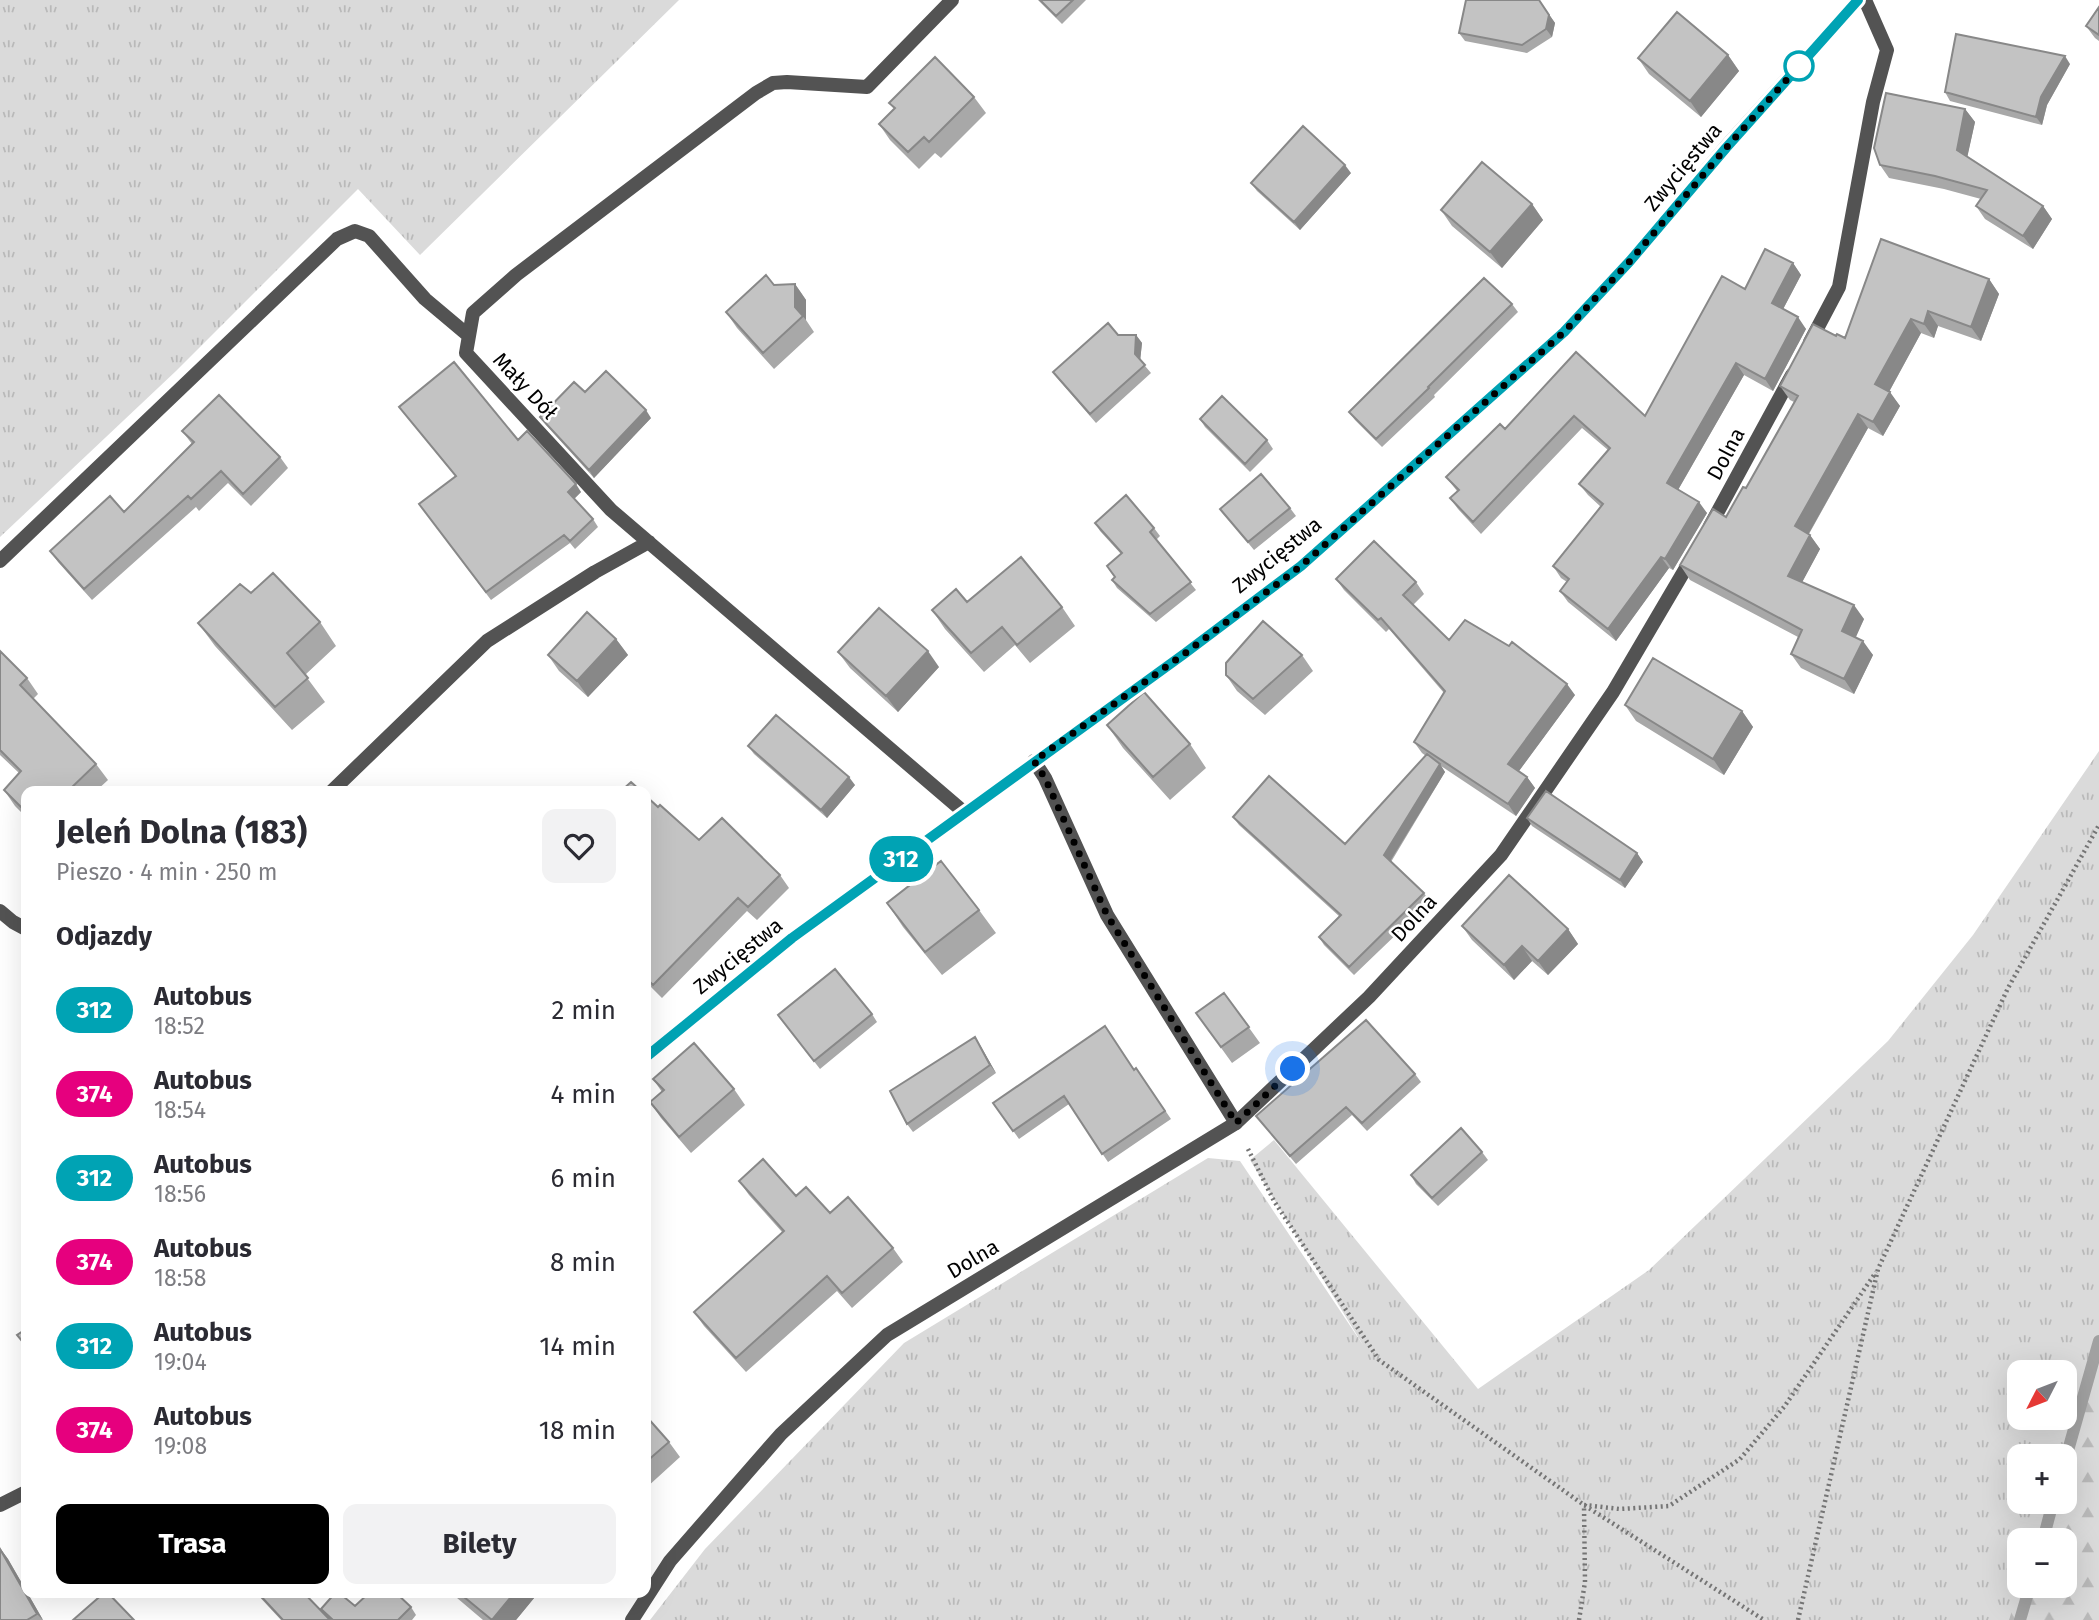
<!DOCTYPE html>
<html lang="pl">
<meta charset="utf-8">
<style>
body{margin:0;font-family:"Fira Sans",sans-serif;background:#f2f2f3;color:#2b2b33;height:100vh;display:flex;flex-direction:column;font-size:26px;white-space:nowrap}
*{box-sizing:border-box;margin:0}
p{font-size:23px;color:#7c7c81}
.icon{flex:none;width:38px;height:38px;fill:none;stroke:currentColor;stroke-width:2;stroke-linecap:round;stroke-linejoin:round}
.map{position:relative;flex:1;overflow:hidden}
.drawer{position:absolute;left:21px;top:786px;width:630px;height:812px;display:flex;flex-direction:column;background:#fff;border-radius:14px;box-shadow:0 7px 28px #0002}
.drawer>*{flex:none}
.badge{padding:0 14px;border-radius:23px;font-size:24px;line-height:46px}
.needle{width:46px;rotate:228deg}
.controls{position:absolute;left:2007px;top:1360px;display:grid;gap:14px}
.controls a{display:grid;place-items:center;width:70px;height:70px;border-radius:14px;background:#fff;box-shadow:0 7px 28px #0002;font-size:35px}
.you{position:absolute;width:35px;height:35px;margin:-18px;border:5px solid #fff;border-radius:50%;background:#1a73e8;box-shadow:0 0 0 10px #1a73e833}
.map>.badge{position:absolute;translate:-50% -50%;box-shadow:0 0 0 4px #fff}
h2{padding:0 35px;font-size:26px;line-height:63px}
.round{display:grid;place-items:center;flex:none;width:74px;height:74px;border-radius:14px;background:#f2f2f3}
.headline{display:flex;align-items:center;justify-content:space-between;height:119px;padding:0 35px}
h1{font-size:33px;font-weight:700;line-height:52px}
.primary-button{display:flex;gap:14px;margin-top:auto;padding:14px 35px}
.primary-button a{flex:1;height:80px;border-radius:14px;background:#000;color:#fff;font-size:28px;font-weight:700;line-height:80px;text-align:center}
.primary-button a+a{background:#f2f2f3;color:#2b2b33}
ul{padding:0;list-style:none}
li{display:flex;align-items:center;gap:21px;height:84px;padding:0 35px}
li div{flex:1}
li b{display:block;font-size:26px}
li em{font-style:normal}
li .badge{min-width:77px;font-weight:700;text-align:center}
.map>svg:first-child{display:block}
.grass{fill:url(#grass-tufts);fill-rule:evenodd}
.forest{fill:url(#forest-firs)}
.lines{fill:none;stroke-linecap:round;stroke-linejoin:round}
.stream{stroke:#a1a1a1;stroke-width:12}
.path{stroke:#757575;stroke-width:4.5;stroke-dasharray:2 3.5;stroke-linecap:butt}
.service{stroke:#535353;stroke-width:14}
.minor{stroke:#535353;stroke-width:14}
.tertiary{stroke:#535353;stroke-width:14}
.wall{fill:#a8a8a8}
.shaded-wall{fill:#888}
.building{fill:#c3c3c3;stroke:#888;stroke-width:2}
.line-casing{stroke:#fff;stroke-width:16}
.line{stroke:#00a3b4;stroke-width:10}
.walk{stroke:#000;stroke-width:7;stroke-dasharray:0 12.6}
.stop-dot{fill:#fff;stroke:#00a3b4;stroke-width:3.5}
.labels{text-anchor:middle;stroke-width:5;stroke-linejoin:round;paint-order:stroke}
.street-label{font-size:21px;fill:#000;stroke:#fff}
</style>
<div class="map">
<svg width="2099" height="1620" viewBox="0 0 2099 1620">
<defs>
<pattern id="grass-tufts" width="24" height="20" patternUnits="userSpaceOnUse" patternTransform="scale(1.75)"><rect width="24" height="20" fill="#dadada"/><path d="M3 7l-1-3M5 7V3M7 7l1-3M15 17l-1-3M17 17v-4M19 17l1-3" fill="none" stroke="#b9b9b9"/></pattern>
<pattern id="forest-firs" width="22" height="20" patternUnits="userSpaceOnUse" patternTransform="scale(1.75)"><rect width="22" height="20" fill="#dadada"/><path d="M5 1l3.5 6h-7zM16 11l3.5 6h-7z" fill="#b9b9b9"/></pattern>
</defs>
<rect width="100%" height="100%" fill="#fff"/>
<path class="grass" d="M 0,0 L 679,0 L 420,255 L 358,189 L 176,371 L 0,537 Z
M 2099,751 L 2099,1344 L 2064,1456 L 2020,1456 L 2020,1502 L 2050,1502 L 2039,1540 L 2020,1540 L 2020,1586 L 2025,1586 L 2014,1620 L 650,1620 L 705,1549 L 904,1343 L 1208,1158 L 1240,1161 L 1363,1345 L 1250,1160 L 1274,1140 L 1478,1389 L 1649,1270 L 1888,1041 L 1973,935 ZM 2020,1372 L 2065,1372 L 2065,1418 L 2020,1418 Z"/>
<path class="forest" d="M 2099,1339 L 2099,1620 L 2009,1620 L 2020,1586 L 2065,1586 L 2065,1540 L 2035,1540 L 2047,1502 L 2065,1502 L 2065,1456 L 2062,1456 Z"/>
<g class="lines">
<path class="stream" d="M 2065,1461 L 2099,1341
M 2043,1540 L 2053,1502
M 2020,1620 L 2030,1586"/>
<path class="path" d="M 1248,1149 L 1274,1201 L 1379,1360 L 1584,1505 L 1764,1620
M 1579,1620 L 1585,1582 L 1584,1505 L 1620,1509 L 1669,1506 L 1740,1459 L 1784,1407 L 1876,1272
M 1798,1620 L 1878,1269 L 2008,988 L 2099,825"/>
<path class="service" d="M 952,0 L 867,87 L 787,82 L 773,83 L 756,93 L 516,275 L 473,313 L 466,353 L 611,510 L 965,813
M 1810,342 L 1839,287 L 1873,102 L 1887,50 L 1865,0
M 1710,526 L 1792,375
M 0,561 L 337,239 L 355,231 L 369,236 L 425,299 L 469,336
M 332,791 L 487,641 L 595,572 L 649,542
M 0,911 L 13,922 L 26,929
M 632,1620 L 670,1561 L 781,1434 L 887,1335 L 1236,1123 L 1369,997 L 1501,855 L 1613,692 L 1693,556"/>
<path class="minor" d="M 1034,761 L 1045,778 L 1107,915 L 1236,1123"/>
<path class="tertiary" d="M 646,1057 L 792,938 L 1184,654 L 1301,566 L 1564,332 L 1630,261 L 1725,148 L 1858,0
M 0,1505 L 26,1492"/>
</g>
<path class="wall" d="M 1038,0 L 1086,0 L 1062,24 Z
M 1539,0 L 1555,23 L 1552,37 L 1527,53 L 1465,41 L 1459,33 Z
M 2099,7 L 2099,41 L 2095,38 L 2086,26 Z
M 1728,55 L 1739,71 L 1701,117 L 1649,74 L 1638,58 Z
M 2070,64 L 2047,105 L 2042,125 L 1950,101 L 1945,92 Z
M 974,97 L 986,113 L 941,158 L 935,153 L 919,169 L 890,140 L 879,124 L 894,109 L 889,103 Z
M 1965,109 L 1975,122 L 1967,157 L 2043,206 L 2052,219 L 2033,249 L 1985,219 L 1976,206 L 1981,199 L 1944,189 L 1889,178 L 1880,165 Z
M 1351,173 L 1300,230 L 1257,191 L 1251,183 Z
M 1532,204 L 1543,220 L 1502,268 L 1452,226 L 1441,210 Z
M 1793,263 L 1801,275 L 1783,309 L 1806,329 L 1773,391 L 1744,375 L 1678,490 L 1707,513 L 1673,570 L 1669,568 L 1616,641 L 1568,602 L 1560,591 L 1567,582 L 1561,578 L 1553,566 L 1601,507 L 1588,495 L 1579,484 L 1608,450 L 1582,428 L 1481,534 L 1458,509 L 1450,498 L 1457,491 L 1446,477 L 1505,429 L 1576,352 L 1645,416 L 1745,289 Z
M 1989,279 L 1999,294 L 1981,341 L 1938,326 L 1934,338 L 1921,333 L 1889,392 L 1900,406 L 1883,436 L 1868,428 L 1809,534 L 1820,549 L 1802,582 L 1864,619 L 1855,637 L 1873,655 L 1854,694 L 1801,668 L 1791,654 L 1798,637 L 1690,580 L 1680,565 L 1726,517 L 1746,488 L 1794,402 L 1790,400 L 1780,386 L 1836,336 L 1845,338 Z
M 795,284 L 806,300 L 806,320 L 814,332 L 774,369 L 737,328 L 726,312 Z
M 1512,304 L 1518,312 L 1434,395 L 1435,397 L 1382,447 L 1355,420 L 1349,412 Z
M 1118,335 L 1136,335 L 1142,343 L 1140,360 L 1151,373 L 1096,423 L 1059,380 L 1053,372 Z
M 399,407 L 518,440 L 581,492 L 574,499 L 593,519 L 598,527 L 575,549 L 570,543 L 491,600 L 425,512 L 456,477 Z
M 540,417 L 651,418 L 594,478 L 546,425 Z
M 1200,419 L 1267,440 L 1273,449 L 1250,472 L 1205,427 Z
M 182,431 L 280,457 L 288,468 L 251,506 L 228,483 L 199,511 L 196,507 L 92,600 L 58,562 L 50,551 L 124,512 L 192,444 Z
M 1290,508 L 1296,516 L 1254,550 L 1220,509 Z
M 1095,523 L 1154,528 L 1160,536 L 1156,540 L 1196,590 L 1156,622 L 1117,588 L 1112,580 L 1115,577 L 1107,566 L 1121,554 L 1100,531 Z
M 1336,579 L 1416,582 L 1424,594 L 1413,605 L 1449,640 L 1575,695 L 1519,771 L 1527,777 L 1535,788 L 1516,816 L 1441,766 L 1445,772 L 1391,862 L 1424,893 L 1430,902 L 1354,975 L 1324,945 L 1319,937 L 1340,917 L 1239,825 L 1233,817 L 1345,844 L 1426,756 L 1422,753 L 1414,742 L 1444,693 L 1389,629 L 1386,632 L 1344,590 Z
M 251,593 L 320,622 L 336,646 L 305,675 L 325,702 L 292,730 L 215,646 L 198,623 Z
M 1062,607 L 1075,626 L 1030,663 L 1015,645 L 984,672 L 945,629 L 932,610 Z
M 616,639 L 628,655 L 588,697 L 559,671 L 548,655 Z
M 0,651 L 27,678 L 38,694 L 33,699 L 96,764 L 108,780 L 96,791 L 26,791 L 26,817 L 15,806 L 4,790 L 19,773 L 0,755 Z
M 838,652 L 939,667 L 898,712 L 850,668 Z
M 1302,655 L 1313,671 L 1265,715 L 1237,691 L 1226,675 Z
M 1625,705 L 1742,711 L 1753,727 L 1724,775 L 1636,721 Z
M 1107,725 L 1190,744 L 1206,768 L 1170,800 L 1123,748 Z
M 748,746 L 855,785 L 827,818 L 754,754 Z
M 646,796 L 658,807 L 699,840 L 780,875 L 789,888 L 757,920 L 747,911 L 662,998 L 651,987 L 646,992 Z
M 1527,818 L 1637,853 L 1643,862 L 1625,888 L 1532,826 Z
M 887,903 L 979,910 L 996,933 L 942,975 L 903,927 Z
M 1462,926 L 1568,929 L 1578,944 L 1548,975 L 1532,961 L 1514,980 L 1472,940 Z
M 1224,993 L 1260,1043 L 1232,1063 L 1196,1013 Z
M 872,1014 L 877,1022 L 820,1069 L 778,1015 Z
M 975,1037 L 996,1073 L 913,1132 L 907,1124 Z
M 1136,1068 L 1171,1119 L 1108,1162 L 1069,1104 L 1019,1139 L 993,1103 L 1134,1069 Z
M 1415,1074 L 1421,1082 L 1367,1131 L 1352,1115 L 1296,1164 L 1256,1116 Z
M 653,1079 L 734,1089 L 745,1105 L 691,1153 L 661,1118 L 650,1102 L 662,1092 Z
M 1482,1152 L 1488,1160 L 1438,1206 L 1416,1184 L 1411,1175 Z
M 739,1181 L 796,1196 L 830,1213 L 893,1248 L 903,1262 L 852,1308 L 837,1291 L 746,1372 L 704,1326 L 694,1312 L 782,1232 L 749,1195 Z
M 646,1416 L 669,1442 L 680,1457 L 646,1488 Z
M 0,1548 L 8,1559 L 43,1620 L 0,1620 Z
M 255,1592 L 303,1592 L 330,1620 L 281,1620 Z
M 450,1592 L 539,1592 L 516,1620 L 483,1620 Z
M 355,1606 L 411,1607 L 416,1615 L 412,1620 L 330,1620 L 321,1609 Z"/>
<path class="shaded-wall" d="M 1539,0 L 1555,23 L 1552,37 L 1546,29 Z
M 1728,55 L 1739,71 L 1701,117 L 1690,101 Z
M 2065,56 L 2070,64 L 2047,105 L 2042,125 L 2036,117 L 2041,97 Z
M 1965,109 L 1975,122 L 1966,163 L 1957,150 Z
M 1345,165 L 1351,173 L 1300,230 L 1294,222 Z
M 1532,204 L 1543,220 L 1502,268 L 1490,252 Z
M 2043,206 L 2052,219 L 2033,249 L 2023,236 Z
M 1793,263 L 1801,275 L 1780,315 L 1772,303 Z
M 1989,279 L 1999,294 L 1981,341 L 1971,327 Z
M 795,284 L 806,300 L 806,320 L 795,307 Z
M 1928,311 L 1938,326 L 1934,338 L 1924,324 Z
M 1798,317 L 1806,329 L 1773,391 L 1765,379 Z
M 1911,319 L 1921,333 L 1885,399 L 1875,384 Z
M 1136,335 L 1142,343 L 1140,362 L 1135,354 Z
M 1736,363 L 1744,375 L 1675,495 L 1667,483 Z
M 1890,392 L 1900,406 L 1883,436 L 1873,422 Z
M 646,410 L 651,418 L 594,478 L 589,470 Z
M 1858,414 L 1868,428 L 1805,540 L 1795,526 Z
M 576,484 L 581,492 L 573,500 L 568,492 Z
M 1699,502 L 1707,513 L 1673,570 L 1665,559 Z
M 1810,535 L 1820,549 L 1798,590 L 1788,576 Z
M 1661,557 L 1669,568 L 1616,641 L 1608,629 Z
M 1854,605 L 1864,619 L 1852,646 L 1842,631 Z
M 616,639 L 628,655 L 588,697 L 577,681 Z
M 1863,641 L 1873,655 L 1854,694 L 1844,679 Z
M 928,651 L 939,667 L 898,712 L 886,696 Z
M 1567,684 L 1575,695 L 1516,775 L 1508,764 Z
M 1742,711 L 1753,727 L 1724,775 L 1713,759 Z
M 1440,764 L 1445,772 L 1389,863 L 1384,855 Z
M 849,777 L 855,785 L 827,818 L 821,810 Z
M 1527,777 L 1535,788 L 1516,816 L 1508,804 Z
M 1637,853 L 1643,862 L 1625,888 L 1620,880 Z
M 1568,929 L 1578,944 L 1548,975 L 1538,961 Z
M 1522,946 L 1532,961 L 1514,980 L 1504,965 Z
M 975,1037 L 980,1045 L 996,1073 L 990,1065 Z
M 0,1548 L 8,1559 L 43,1620 L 37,1614 Z
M 515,1592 L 539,1592 L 516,1620 L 492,1620 Z"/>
<path class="building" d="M 1040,0 L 1073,0 L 1056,16 Z
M 1466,0 L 1539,0 L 1549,15 L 1546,29 L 1522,45 L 1459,33 Z
M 2099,7 L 2099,35 L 2086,26 Z
M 1677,12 L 1728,55 L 1690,101 L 1638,58 Z
M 1956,34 L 2065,56 L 2041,97 L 2036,117 L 1945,92 Z
M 935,57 L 974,97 L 929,142 L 924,137 L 908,152 L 879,124 L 895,108 L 889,103 Z
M 1886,93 L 1965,109 L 1957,150 L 2043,206 L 2023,236 L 1976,206 L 1987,190 L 1935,176 L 1880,165 L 1874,148 Z
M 1303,126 L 1345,165 L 1294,222 L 1251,183 Z
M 1482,162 L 1532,204 L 1490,252 L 1441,210 Z
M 1881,239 L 1989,279 L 1971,327 L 1928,311 L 1924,324 L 1911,319 L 1875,384 L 1890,392 L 1873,422 L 1858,414 L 1795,526 L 1810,535 L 1788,576 L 1854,605 L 1842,631 L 1863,641 L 1844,679 L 1791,654 L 1802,630 L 1680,565 L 1713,509 L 1726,517 L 1743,487 L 1746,488 L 1798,396 L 1780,386 L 1813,324 L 1836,336 L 1837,334 L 1845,338 Z
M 1765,249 L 1793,263 L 1772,303 L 1798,317 L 1765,379 L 1736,363 L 1667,483 L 1699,502 L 1665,559 L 1661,557 L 1608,629 L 1560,591 L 1569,579 L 1553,566 L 1603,504 L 1579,484 L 1610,448 L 1574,416 L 1473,522 L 1450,498 L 1459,490 L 1446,477 L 1500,424 L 1505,429 L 1576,352 L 1645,416 L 1722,276 L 1745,289 Z
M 766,275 L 774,285 L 795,284 L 795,307 L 803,316 L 763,353 L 726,312 Z
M 1484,278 L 1512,304 L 1428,387 L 1429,388 L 1376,439 L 1349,412 Z
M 1108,323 L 1118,335 L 1136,335 L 1135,354 L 1145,365 L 1090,414 L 1053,372 Z
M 454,362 L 518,440 L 527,431 L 576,484 L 568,492 L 593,519 L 570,541 L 564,535 L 486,592 L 419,504 L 456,476 L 399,407 Z
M 606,371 L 646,410 L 589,470 L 540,417 L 574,382 L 585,392 Z
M 219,395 L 280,457 L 243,494 L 221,471 L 191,499 L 188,496 L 84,589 L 50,551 L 110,496 L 124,512 L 194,442 L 182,431 Z
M 1222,396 L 1267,440 L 1245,464 L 1200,419 Z
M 1261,474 L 1290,508 L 1248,542 L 1220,509 Z
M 1126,495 L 1154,528 L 1150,532 L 1191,582 L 1150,614 L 1112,580 L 1115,577 L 1107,566 L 1122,553 L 1095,523 Z
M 1374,541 L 1416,582 L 1403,595 L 1449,640 L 1465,620 L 1509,646 L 1512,642 L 1567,684 L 1508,764 L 1527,777 L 1508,804 L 1414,742 L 1445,691 L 1381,618 L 1378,620 L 1336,579 Z
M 1021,557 L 1062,607 L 1017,645 L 1002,627 L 971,653 L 932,610 L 956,589 L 967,602 Z
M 273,573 L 320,622 L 287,653 L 308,678 L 275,707 L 198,623 L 240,584 L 251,593 Z
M 879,608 L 928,651 L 886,696 L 838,652 Z
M 587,612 L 616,639 L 577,681 L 548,655 Z
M 1263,621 L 1302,655 L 1253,699 L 1226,675 L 1226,663 Z
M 0,651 L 27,678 L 20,685 L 96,764 L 68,791 L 26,791 L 26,812 L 4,790 L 21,771 L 0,750 Z
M 1653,658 L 1742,711 L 1713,759 L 1625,705 Z
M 1144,692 L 1190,744 L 1153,777 L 1107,725 Z
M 776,715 L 849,777 L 821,810 L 748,746 Z
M 1427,754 L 1440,764 L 1384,855 L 1424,893 L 1349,967 L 1319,937 L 1341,915 L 1233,817 L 1269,776 L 1345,844 Z
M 631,782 L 641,791 L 621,791 Z
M 1546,791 L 1637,853 L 1620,880 L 1527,818 Z
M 646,796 L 658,807 L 660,805 L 699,840 L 722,818 L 780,875 L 748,907 L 738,898 L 653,985 L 646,978 Z
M 941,861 L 979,910 L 925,952 L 887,903 Z
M 1509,875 L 1568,929 L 1538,961 L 1522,946 L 1504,965 L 1462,926 Z
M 835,969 L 872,1014 L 814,1061 L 778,1015 Z
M 1224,993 L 1249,1027 L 1221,1047 L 1196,1013 Z
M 1366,1020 L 1415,1074 L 1362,1123 L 1346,1107 L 1290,1156 L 1256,1116 Z
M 1105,1026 L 1134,1070 L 1136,1068 L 1165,1111 L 1102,1154 L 1064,1096 L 1013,1131 L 993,1103 Z
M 975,1037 L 990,1065 L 907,1124 L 890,1091 Z
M 694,1043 L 734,1089 L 679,1137 L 650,1102 L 664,1090 L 653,1079 Z
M 1461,1128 L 1482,1152 L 1432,1198 L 1411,1175 Z
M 763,1159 L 796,1196 L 806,1187 L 830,1213 L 848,1197 L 893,1248 L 842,1293 L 827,1276 L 736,1358 L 694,1312 L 784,1231 L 739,1181 Z
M 26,1329 L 26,1346 L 17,1335 Z
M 646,1416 L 669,1442 L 646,1462 Z
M 0,1549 L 37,1614 L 27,1620 L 0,1620 Z
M 105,1592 L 107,1592 L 134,1620 L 73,1620 Z
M 257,1592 L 303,1592 L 330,1620 L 283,1620 Z
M 336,1592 L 338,1592 L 355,1606 L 370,1592 L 395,1592 L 411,1607 L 398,1620 L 333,1620 L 321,1609 Z
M 458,1592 L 515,1592 L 492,1620 Z"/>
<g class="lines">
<defs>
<path id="line" d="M 646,1057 L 792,938 L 1184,654 L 1301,566 L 1564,332 L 1630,261 L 1726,148 L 1858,0"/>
</defs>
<use href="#line" class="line-casing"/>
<use href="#line" class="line"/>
<path class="walk" d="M 1293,1069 L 1236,1123 L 1107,915 L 1045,778 L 1034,761 L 1184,654 L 1301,566 L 1564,332 L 1630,261 L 1726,148 L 1799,66"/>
</g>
<circle class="stop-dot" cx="1799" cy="66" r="14"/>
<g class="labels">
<g class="street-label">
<text transform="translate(1683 167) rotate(-50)" y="7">Zwycięstwa</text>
<text transform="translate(525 386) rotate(47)" y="7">Mały Dół</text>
<text transform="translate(1726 454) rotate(-62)" y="7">Dolna</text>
<text transform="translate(1277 555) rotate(-39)" y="7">Zwycięstwa</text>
<text transform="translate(1414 918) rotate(-47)" y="7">Dolna</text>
<text transform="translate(738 956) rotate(-39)" y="7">Zwycięstwa</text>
<text transform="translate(973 1259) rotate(-31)" y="7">Dolna</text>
</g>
</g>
</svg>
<div class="controls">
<a><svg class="needle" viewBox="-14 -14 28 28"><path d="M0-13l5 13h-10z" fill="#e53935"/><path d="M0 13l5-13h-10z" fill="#7c7c81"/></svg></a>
<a>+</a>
<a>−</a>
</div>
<div class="you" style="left:1293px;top:1069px"></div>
<b class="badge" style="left:901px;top:859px;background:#00a3b4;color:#fff">312</b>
<section class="drawer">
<div class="headline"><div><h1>Jeleń Dolna (183)</h1><p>Pieszo · 4 min · 250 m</p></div><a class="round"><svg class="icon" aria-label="heart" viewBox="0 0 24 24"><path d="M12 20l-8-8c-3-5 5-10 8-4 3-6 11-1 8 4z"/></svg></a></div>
<h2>Odjazdy</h2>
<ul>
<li><span class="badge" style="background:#00a3b4;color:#fff">312</span><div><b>Autobus</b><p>18:52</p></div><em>2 min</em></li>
<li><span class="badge" style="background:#e6007e;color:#fff">374</span><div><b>Autobus</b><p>18:54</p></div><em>4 min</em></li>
<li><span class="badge" style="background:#00a3b4;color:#fff">312</span><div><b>Autobus</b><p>18:56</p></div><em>6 min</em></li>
<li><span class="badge" style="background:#e6007e;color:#fff">374</span><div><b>Autobus</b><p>18:58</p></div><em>8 min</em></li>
<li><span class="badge" style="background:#00a3b4;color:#fff">312</span><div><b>Autobus</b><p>19:04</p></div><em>14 min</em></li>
<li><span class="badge" style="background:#e6007e;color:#fff">374</span><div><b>Autobus</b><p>19:08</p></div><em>18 min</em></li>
</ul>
<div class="primary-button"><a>Trasa</a><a>Bilety</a></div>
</section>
</div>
